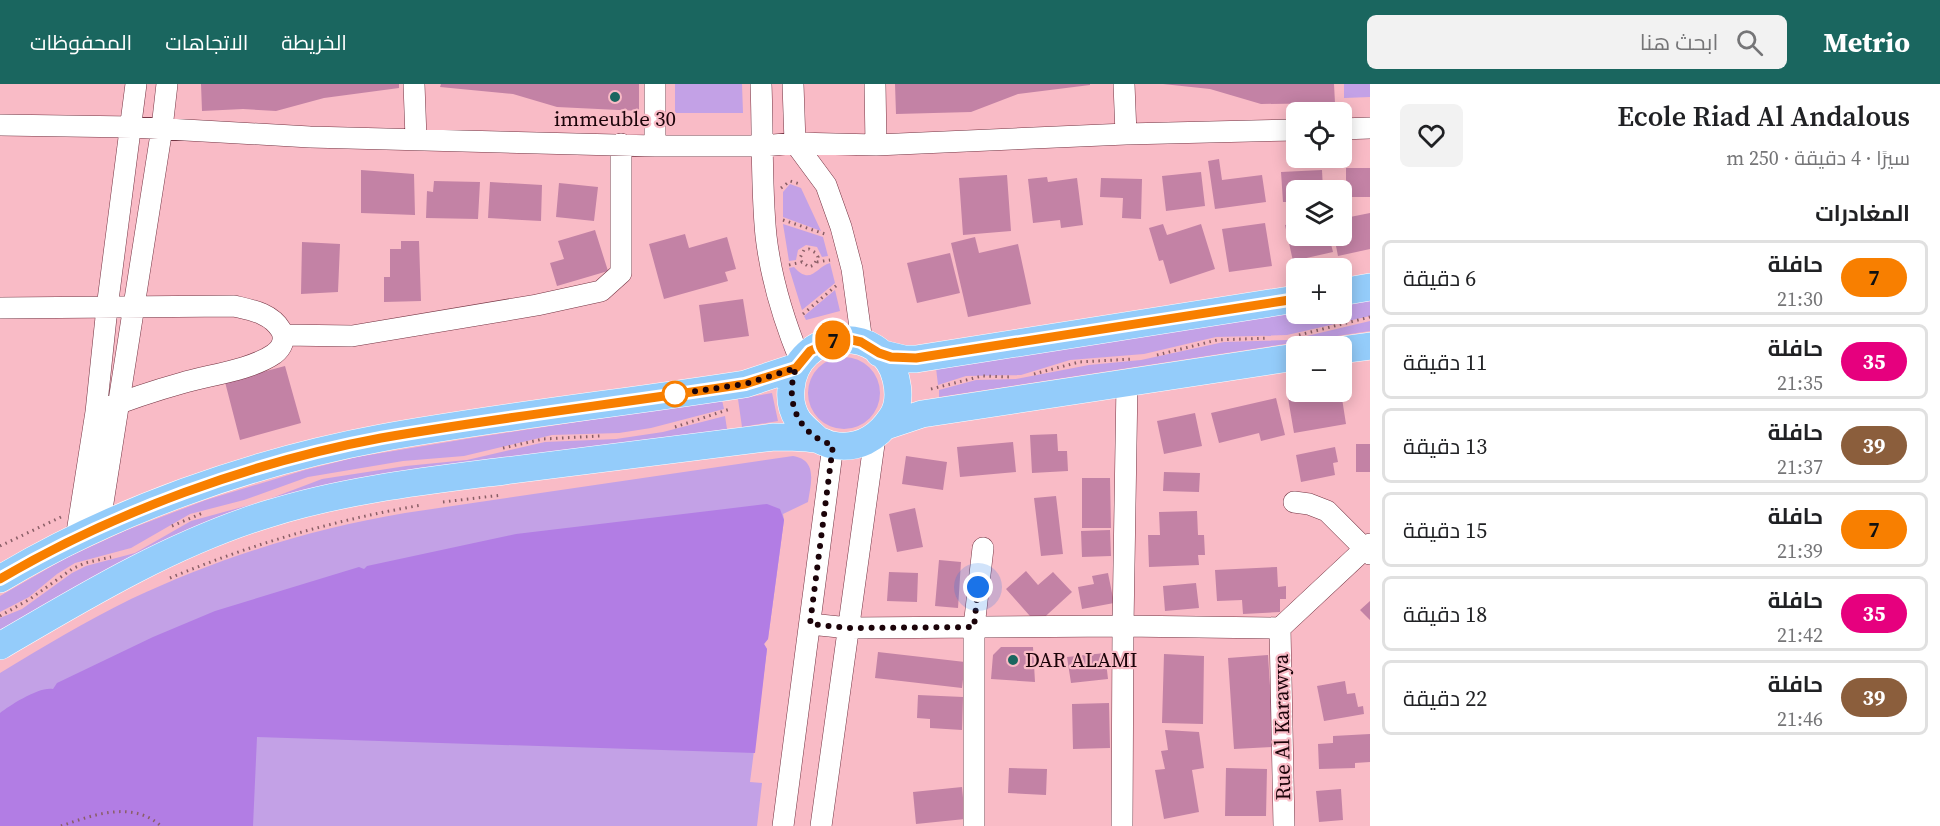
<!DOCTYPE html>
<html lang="ar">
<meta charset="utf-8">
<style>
body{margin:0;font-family:"Source Serif 4",Cairo,serif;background:#f2f2f2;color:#202124;direction:rtl;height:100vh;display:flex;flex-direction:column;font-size:22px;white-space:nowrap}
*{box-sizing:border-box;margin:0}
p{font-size:20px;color:#757577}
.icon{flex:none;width:33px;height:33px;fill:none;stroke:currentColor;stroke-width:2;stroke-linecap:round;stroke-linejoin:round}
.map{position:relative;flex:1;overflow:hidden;direction:ltr}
.panel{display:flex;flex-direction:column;background:#fff;width:570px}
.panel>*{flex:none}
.badge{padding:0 12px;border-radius:20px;font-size:21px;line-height:39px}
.tools{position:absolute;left:1286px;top:18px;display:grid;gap:12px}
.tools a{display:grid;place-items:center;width:66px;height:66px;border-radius:9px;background:#fff;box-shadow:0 3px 15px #0003;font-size:30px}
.you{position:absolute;width:30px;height:30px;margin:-15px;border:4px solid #fff;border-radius:50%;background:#1a73e8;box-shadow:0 0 0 9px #1a73e833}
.map>.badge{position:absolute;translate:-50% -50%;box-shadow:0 0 0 3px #fff}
h2{padding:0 30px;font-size:22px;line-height:54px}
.round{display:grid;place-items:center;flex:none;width:63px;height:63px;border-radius:9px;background:#f2f2f2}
.overview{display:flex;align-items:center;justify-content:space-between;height:102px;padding:0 30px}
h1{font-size:28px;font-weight:600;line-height:45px}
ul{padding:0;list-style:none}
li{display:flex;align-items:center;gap:18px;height:75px;margin:0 12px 9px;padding:0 18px;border:3px solid #e0e0e0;border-radius:9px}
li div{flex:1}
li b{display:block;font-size:22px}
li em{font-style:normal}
li .badge{min-width:66px;font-weight:700;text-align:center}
header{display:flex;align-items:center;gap:36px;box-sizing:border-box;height:84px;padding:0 30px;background:#1a665f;color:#fff}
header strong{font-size:28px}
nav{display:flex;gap:33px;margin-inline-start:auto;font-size:21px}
.search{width:420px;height:54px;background:#f2f2f2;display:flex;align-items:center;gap:15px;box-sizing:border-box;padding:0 21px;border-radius:9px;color:#757577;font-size:22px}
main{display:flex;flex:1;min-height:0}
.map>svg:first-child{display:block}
.green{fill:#c3a1e6}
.forest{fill:#b27de4}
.building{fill:#c382a5}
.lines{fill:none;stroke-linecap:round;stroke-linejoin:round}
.minor-casing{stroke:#743443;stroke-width:22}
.major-casing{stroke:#fff;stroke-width:28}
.path{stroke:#895e66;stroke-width:3;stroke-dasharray:1.5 4.5;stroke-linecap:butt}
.minor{stroke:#fff;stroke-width:21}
.major{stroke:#94ccfa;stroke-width:27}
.line-casing{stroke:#fff;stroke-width:14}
.line{stroke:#f87f00;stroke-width:9}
.walk{stroke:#1b0309;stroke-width:6;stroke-dasharray:0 10.8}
.poi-dot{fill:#1a665f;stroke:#f9bbc6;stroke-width:2}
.stop-dot{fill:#fff;stroke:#f87f00;stroke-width:3}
.labels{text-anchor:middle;stroke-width:4.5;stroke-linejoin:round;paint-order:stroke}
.poi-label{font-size:21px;fill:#1b0309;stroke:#f9bbc6}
.street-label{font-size:21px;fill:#1b0309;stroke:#f9bbc6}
</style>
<header>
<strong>Metrio</strong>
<div class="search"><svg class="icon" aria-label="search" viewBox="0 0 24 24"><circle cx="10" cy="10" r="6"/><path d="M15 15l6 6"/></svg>ابحث هنا</div>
<nav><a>الخريطة</a><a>الاتجاهات</a><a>المحفوظات</a></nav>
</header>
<main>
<section class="panel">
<div class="overview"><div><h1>Ecole Riad Al Andalous</h1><p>سيرًا · 4 دقيقة · 250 m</p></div><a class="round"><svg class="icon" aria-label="heart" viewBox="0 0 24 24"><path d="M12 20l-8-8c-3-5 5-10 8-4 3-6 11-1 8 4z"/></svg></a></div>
<h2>المغادرات</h2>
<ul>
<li><span class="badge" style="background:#f87f00;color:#111">7</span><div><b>حافلة</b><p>21:30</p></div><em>6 دقيقة</em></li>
<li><span class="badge" style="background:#e6007e;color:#fff">35</span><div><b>حافلة</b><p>21:35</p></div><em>11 دقيقة</em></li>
<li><span class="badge" style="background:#8b5e3c;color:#fff">39</span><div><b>حافلة</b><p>21:37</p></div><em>13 دقيقة</em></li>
<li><span class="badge" style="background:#f87f00;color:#111">7</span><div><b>حافلة</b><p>21:39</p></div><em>15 دقيقة</em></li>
<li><span class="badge" style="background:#e6007e;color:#fff">35</span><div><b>حافلة</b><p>21:42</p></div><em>18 دقيقة</em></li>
<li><span class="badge" style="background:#8b5e3c;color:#fff">39</span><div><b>حافلة</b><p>21:46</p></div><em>22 دقيقة</em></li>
</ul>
</section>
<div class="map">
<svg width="1370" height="742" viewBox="0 0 1370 742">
<rect width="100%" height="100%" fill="#f9bbc6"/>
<path class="green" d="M 675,0 L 742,0 L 743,29 L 675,29 Z
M 1344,0 L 1370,0 L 1370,13 L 1344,14 Z
M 790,100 L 801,104 L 821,147 L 783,133 L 783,108 Z
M 783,140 L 823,153 L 828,172 L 822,173 L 817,163 L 806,161 L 798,166 L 796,176 L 789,177 Z
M 830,179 L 835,199 L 802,226 L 789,184 L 794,183 C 811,202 816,183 830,179 Z
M 835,206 L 840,227 L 806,236 L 804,232 Z
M 1370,216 L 1370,232 L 1287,251 L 1216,253 L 1144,270 L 1070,276 L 1021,291 L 966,292 L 938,301 L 936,284 L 1296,227 L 1296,230 L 1341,230 L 1341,220 Z
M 1370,237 L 1370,247 L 939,313 L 939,306 L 976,296 L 1016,295 L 1089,281 L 1141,276 L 1224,258 L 1290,256 Z
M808 309a36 36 0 1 1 72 0a36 36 0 1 1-72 0Z
M 772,309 L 778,337 L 742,343 L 738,315 Z
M 722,316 L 724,325 L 651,344 L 619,349 L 552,351 L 464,372 L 403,377 L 308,393 L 244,416 L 190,430 L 131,464 L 75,479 L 57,490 L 29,513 L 0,528 L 0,512 L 66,474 L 127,446 L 206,416 L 305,386 L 357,373 L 478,353 Z
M 725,332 L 727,345 L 363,400 L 0,546 L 0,534 L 22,525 L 72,489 L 86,482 L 135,469 L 191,437 L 264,417 L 322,395 L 406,382 L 467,376 L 545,358 L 616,355 L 663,348 Z
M 793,372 C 818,376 811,399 808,418 L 783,430 L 784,436 L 768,555 L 764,560 L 767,565 L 750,698 L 762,699 L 757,742 L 0,742 L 0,589 C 43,563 86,537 131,515 C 218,474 310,445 405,429 Z"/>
<path class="forest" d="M 767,420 L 780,425 L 784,436 L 768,555 L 764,560 L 767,565 L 755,669 L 257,653 L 253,742 L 0,742 L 0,629 C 10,621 40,602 53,605 L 57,599 L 153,553 L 215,527 L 359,483 L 364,485 L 367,482 L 516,450 Z"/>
<path class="building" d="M 201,0 L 399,0 L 399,4 L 324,14 L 276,27 L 243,25 L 202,27 Z
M 441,0 L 639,0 L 639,27 L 557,23 L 513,10 L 440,3 Z
M 895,0 L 1090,0 L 1090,1 L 1018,10 L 971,28 L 896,30 Z
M 1163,0 L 1334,0 L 1335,19 L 1261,20 L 1210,5 Z
M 1219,75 L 1222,96 L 1262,91 L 1266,118 L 1215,125 L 1208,77 Z
M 1346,84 L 1370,84 L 1370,113 L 1346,113 Z
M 361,86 L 414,90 L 415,131 L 361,129 Z
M 1322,86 L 1323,106 L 1296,106 L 1296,118 L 1283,118 L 1281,88 Z
M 1201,88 L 1205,122 L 1166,127 L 1162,92 Z
M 1007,91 L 1011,147 L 963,151 L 959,94 Z
M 1047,93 L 1048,98 L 1077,94 L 1083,141 L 1061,144 L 1060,136 L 1033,139 L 1028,95 Z
M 1101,94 L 1142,95 L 1141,135 L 1122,134 L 1123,114 L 1100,113 Z
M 434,97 L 480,98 L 478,135 L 426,134 L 427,107 L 433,108 Z
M 490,98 L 542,101 L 541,137 L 488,134 Z
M 559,99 L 598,103 L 594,137 L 556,133 Z
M 1370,129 L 1370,165 L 1338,172 L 1334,152 L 1341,152 L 1341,141 L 1346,140 L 1345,134 Z
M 1265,139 L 1272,182 L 1229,188 L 1222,145 Z
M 1296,139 L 1296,152 L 1329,152 L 1333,168 L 1293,177 L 1285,141 Z
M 1163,140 L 1167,151 L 1201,140 L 1215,185 L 1170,200 L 1163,176 L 1159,177 L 1149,144 Z
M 595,146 L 608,187 L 557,202 L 550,179 L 564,175 L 558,157 Z
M 685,150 L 689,164 L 727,153 L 736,185 L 725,188 L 728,197 L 664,215 L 649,160 Z
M 975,153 L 979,169 L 1018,160 L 1031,220 L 968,233 L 951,159 Z
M 401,157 L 419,157 L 421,217 L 384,218 L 384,193 L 390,193 L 390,165 L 401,165 Z
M 302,158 L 340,160 L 338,208 L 301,210 Z
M 950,169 L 960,209 L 917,219 L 907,179 Z
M 743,215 L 749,252 L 704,258 L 699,221 Z
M 285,282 L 301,339 L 240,356 L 225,298 Z
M 1329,308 L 1341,308 L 1346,340 L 1294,349 L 1288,314 Z
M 1276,314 L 1285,351 L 1261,357 L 1259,349 L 1219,359 L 1211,329 Z
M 1195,329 L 1202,362 L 1164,370 L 1157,337 Z
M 1057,350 L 1058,367 L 1067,367 L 1068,387 L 1032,389 L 1030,351 Z
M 1013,358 L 1016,388 L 960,393 L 957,363 Z
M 1356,360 L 1370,360 L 1370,388 L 1356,388 Z
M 1335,363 L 1338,378 L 1333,379 L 1335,391 L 1301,398 L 1296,371 Z
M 906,372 L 947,378 L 943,406 L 902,400 Z
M 1164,388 L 1200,389 L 1199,408 L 1163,407 Z
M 1082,394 L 1110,394 L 1111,444 L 1082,444 Z
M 1056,412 L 1063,470 L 1041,472 L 1034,414 Z
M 915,424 L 923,463 L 897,468 L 889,430 Z
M 1197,427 L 1198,451 L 1204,451 L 1205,471 L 1198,471 L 1199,481 L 1149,483 L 1148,451 L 1160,451 L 1159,428 Z
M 1110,446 L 1111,472 L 1082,473 L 1081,447 Z
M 939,476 L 961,478 L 958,524 L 935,522 Z
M 1277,483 L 1278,503 L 1286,502 L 1286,515 L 1280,515 L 1280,528 L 1243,530 L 1242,516 L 1217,517 L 1215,486 Z
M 1026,487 L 1038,501 L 1053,488 L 1072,508 L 1037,540 L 1006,505 Z
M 889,488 L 918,489 L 917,518 L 887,517 Z
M 1108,489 L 1114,519 L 1082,525 L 1078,503 L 1094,500 L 1092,492 Z
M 1196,499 L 1199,524 L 1165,527 L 1163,502 Z
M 1370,517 L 1370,536 L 1360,526 Z
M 1001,563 L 1033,563 L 1035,598 L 991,595 L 993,571 Z
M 878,568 L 965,578 L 962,604 L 875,594 Z
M 1105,569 L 1108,595 L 1071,599 L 1067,573 Z
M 1164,570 L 1204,572 L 1203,640 L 1162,639 Z
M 1268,571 L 1274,663 L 1234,665 L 1228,574 Z
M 1345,597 L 1347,610 L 1355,609 L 1358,623 L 1363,622 L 1364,630 L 1324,637 L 1317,602 Z
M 918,611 L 963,613 L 962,646 L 930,644 L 930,635 L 917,634 Z
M 1109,619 L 1110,664 L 1073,665 L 1072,620 Z
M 1165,646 L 1199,648 L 1204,684 L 1192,686 L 1199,728 L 1164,735 L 1155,686 L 1165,685 L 1161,667 L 1168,666 Z
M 1370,650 L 1370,678 L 1355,679 L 1355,684 L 1319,685 L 1318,660 L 1333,659 L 1333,652 Z
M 1009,684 L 1047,685 L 1046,711 L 1008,709 Z
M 1226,684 L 1267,685 L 1266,732 L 1225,732 Z
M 962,703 L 965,735 L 916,740 L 913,708 Z
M 1341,705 L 1343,736 L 1319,738 L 1316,707 Z"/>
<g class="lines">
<defs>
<path id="minor" d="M 414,0 L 416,54
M 761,0 C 763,51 761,102 766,152 C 771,195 784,237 800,276
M 793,0 L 795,59 L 826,101 L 841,143 L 852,185 L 862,258
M 875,0 L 876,61
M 1124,0 L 1126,50
M 0,41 L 132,43 L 310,53 L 655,62 L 763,62 L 795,59 L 876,61 L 1126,50 L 1296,46
M 1341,45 L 1370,44
M 655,62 L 655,0
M 0,224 L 234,222 C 251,226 271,229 281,246 C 286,255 282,264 274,270 C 251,286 209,291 182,299 C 153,307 124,317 96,328
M 283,251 L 352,252 L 537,221 L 601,207 L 621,189 L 621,60
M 1294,418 L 1309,420 L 1327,427 L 1370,470
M 99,444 L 162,44 L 167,0
M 76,455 L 96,328 L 107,224 L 136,0
M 810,540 L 849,544 L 1123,542 L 1280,544 L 1370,460
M 1280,544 L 1284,742
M 783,742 L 833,361
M 821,742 L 875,353
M 974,742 L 974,543 L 983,464
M 1122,742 L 1123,542 L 1127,299"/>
<path id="major" d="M 1341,208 L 1370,203
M 1341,266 L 1370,262
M 879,269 L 904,275 L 916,275 L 1296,215
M 886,342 L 922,330 L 1296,273
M 0,495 C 113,427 252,378 381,354 C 502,332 624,319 745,300 L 796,283
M 0,562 C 85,512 173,459 268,430 C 344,406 425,397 504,387 C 594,376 684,365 774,353 C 788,353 802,353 815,355 C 821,356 826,360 832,361 C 857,366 877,355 891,334 C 899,323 899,308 896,295 C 883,238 795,244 791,305 C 790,315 792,327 798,336 C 803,343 811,349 817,355"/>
</defs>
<use href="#minor" class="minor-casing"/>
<use href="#major" class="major-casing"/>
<path class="path" d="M 781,104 L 790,97 L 800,100
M 783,136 L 825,150
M 817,178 L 830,176
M 789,181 L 802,178 L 809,183 L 814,181 L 818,173 L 816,169 L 809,165 L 804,166 L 800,174 L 802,178
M 803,230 L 837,201
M 1299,251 L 1370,233
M 1157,271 L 1217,256 L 1269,254
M 1034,290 L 1079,278 L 1133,275
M 931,305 L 982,292 L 1012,293
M 675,343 L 730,325
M 503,364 L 543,355 L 600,352
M 443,418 L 502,411
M 172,442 L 205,428
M 0,462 L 61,433
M 170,494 C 252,460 334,436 422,421
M 0,532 L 30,515 L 72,485 L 85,479 L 111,473
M 61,742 C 93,731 132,716 161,742"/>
<use href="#minor" class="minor"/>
<use href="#major" class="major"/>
</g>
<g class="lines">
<defs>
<path id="line" d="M 0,495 C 113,428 252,378 381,354 C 502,333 624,319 745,300 L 796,284 L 810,267 L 834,256 L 848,255 L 861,258 L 879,269 L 891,273 L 916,274 L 1296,215"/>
</defs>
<use href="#line" class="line-casing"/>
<use href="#line" class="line"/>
<path class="walk" d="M 675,310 L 669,311 L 745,300 L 796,284 C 784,317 798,351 833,361 L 810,540 L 849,544 L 974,543 L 978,503"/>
</g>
<g class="poi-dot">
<circle cx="615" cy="13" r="6"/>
<circle cx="1013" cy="576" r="6"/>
</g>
<circle class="stop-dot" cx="675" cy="310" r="12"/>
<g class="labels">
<g class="poi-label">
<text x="615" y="42">immeuble 30</text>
<text x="1025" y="583" text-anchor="start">DAR ALAMI</text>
</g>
<g class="street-label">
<text transform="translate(1282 643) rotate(-91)" y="7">Rue Al Karawya</text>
</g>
</g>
</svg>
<div class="tools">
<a><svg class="icon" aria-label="locate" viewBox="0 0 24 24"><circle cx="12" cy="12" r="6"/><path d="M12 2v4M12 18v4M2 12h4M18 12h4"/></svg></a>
<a><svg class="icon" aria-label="layers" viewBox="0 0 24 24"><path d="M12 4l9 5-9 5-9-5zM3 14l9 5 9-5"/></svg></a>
<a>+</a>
<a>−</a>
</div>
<div class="you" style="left:978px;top:503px"></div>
<b class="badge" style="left:833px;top:256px;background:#f87f00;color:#111">7</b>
</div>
</main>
